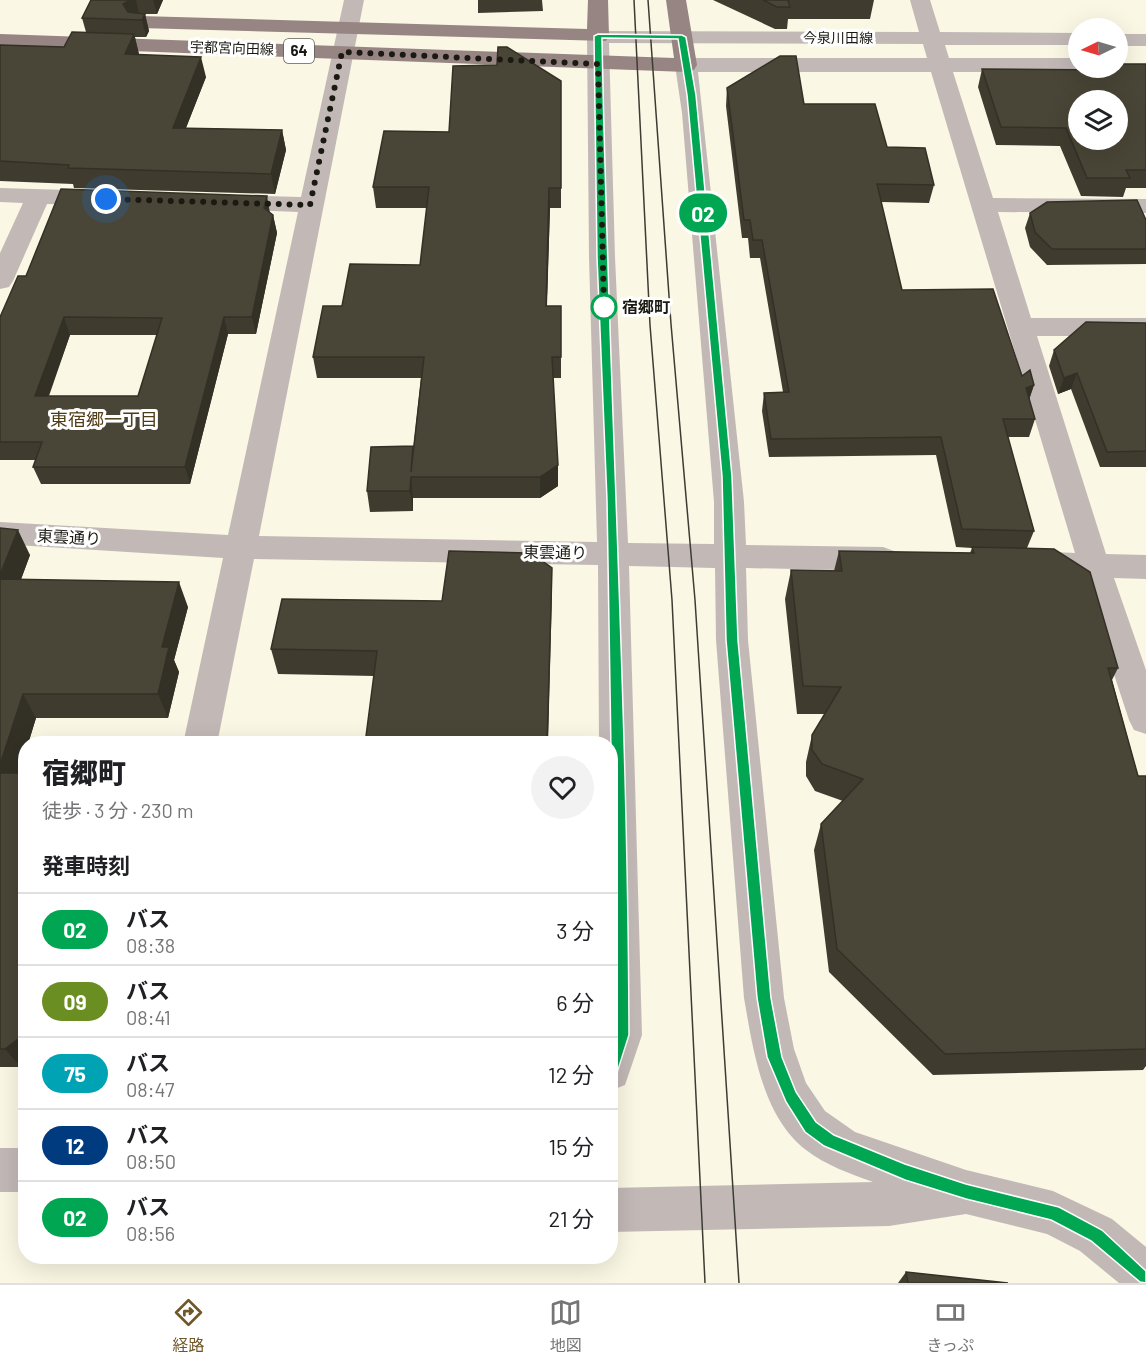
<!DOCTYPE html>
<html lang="ja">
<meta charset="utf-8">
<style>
body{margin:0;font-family:Barlow,"Noto Sans JP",sans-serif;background:#f2f2f2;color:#202124;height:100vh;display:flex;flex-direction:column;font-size:22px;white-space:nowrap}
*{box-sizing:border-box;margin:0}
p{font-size:20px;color:#757577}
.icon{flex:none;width:33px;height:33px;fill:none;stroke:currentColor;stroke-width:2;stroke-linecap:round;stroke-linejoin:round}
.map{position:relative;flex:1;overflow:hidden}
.side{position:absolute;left:18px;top:736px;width:600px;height:528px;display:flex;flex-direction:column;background:#fff;border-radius:24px;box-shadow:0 6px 24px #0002}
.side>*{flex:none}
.badge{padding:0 12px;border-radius:20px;font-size:21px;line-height:39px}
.needle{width:39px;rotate:265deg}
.buttons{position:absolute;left:1068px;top:18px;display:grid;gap:12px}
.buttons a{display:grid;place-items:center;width:60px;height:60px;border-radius:50%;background:#fff;box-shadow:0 6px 24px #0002;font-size:30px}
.you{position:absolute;width:30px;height:30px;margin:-15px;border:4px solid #fff;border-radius:50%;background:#1a73e8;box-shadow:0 0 0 9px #1a73e833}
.map>.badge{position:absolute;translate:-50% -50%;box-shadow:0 0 0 3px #fff}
h2{padding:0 24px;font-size:22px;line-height:54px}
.round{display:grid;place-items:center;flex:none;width:63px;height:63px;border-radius:32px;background:#f2f2f2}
.summary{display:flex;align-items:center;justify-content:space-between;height:102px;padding:0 24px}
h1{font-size:28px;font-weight:800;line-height:45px}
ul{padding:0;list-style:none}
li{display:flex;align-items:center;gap:18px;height:72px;padding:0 24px;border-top:2px solid #e0e0e0}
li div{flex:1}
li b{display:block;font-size:22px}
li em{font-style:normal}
li .badge{min-width:66px;font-weight:700;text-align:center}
.tabs{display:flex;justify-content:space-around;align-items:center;height:84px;border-top:2px solid #e0e0e0;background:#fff;font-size:16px;color:#757577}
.tabs a{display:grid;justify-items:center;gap:3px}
.tabs .current{color:#705728}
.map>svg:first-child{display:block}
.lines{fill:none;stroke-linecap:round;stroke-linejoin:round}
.minor{fill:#c2b9b7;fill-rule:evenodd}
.major{fill:#968583;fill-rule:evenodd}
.tram{stroke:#3d3c33;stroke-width:1.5}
.wall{fill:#3f3c2f;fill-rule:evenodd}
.shaded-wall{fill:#333126}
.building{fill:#494637;stroke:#333126;stroke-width:1.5;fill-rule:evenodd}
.line{fill:#00a651;stroke:#fff;stroke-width:1.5}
.walk{stroke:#1a1912;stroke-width:6;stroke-dasharray:0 10.8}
.stop-dot{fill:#fff;stroke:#00a651;stroke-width:3}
.labels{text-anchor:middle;stroke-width:6;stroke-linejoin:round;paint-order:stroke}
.far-street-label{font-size:14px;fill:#1a1912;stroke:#fff}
.shield{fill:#fff;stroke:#5f5e59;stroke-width:1.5}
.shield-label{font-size:15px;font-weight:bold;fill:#1a1912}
.stop-label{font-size:16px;font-weight:bold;fill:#1a1912;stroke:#fff;text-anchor:start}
.street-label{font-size:16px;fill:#1a1912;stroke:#fff}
.neighbourhood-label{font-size:18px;fill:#503c16;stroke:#fff}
</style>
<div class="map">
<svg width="1146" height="1283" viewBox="0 0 1146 1283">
<rect width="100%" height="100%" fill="#faf7e4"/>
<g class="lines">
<path class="minor" d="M 344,0 L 364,0 L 259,536 L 597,542 L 589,257 L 587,36 L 590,31 L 919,32 L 910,0 L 930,0 L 940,32 L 1078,33 L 1078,45 L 945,45 L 949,58 L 1078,58 L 1078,68 L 1087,68 L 1078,72 L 953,72 L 993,198 L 1146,199 L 1146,213 L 998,212 L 1031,318 L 1146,318 L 1146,336 L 1037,336 L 1106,554 L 1146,555 L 1146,579 L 1114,578 L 1146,670 L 1146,734 L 1134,730 L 1129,720 L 1082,577 L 1034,575 L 1023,571 L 1018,563 L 1023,555 L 1034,551 L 1075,553 L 931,72 L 698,72 L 744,502 L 746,545 L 883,547 L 894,551 L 899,559 L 894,567 L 883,571 L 746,568 L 748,640 L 784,998 L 794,1049 L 806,1083 L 825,1111 L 855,1132 L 966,1170 L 1053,1191 L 1112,1219 L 1146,1247 L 1146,1283 L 1119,1283 L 1080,1251 L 1047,1234 L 966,1214 L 889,1226 L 610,1232 L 610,1188 L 873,1182 C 851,1174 825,1165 806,1150 C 762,1116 753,1049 744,998 L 716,640 L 715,568 L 629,566 L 642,1035 L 625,1085 L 610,1091 L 610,744 L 599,744 L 598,565 L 254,559 L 217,744 L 183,744 L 223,558 L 0,544 L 0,522 L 228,535 L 298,212 L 224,209 L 215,207 L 212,202 L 215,197 L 224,195 L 301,197 ZM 609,43 L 923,44 L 927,58 L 686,58 L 678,60 L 675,65 L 682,113 L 714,502 L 714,544 L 628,543 L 615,257 Z
M 1118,34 L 1146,34 L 1146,46 L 1118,46 Z
M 0,188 L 103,191 L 112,193 L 115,198 L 112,203 L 103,205 L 47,204 L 13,281 L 9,287 L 0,289 L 0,253 L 23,203 L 0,202 Z
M 0,1148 L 26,1148 L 26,1192 L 0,1192 Z"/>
<path class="major" d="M 588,0 L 608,0 L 609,36 L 606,41 L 140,28 L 133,26 L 129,22 L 133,18 L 140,16 L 587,29 Z
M 666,0 L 686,0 L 697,65 L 694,70 L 686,72 L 0,46 L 0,34 L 674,58 Z"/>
<path class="tram" d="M 634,0 L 650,325 L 672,600 L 705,1283
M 648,0 L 671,324 L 695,600 L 739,1283"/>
</g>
<path class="wall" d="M 91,0 L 163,0 L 157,14 L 145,14 L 149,31 L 146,37 L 135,37 L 139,55 L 206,77 L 186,128 L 282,130 L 286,150 L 275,194 L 74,188 L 73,184 L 0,181 L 0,45 L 64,47 L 86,32 L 82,18 Z
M 478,0 L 542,0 L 543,11 L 478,13 Z
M 713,0 L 874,0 L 870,19 L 788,19 L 787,29 L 775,29 Z
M 1146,64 L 1146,188 L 1126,188 L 1123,197 L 1081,196 L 1060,146 L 996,145 L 978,87 L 982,69 L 1104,70 L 1105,68 L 1118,68 Z
M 497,65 L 561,81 L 561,208 L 550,208 L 547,306 L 561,306 L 561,378 L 553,378 L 558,486 L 540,498 L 413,498 L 413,511 L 370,512 L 367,491 L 413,446 L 413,451 L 421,378 L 317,378 L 313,357 L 342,306 L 420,265 L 427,208 L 376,208 L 373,187 L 449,132 Z
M 727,88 L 804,104 L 887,147 L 934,185 L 929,203 L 881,202 L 902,290 L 1034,385 L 1029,399 L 1035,419 L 1029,437 L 1008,437 L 1034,531 L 1027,548 L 1118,668 L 1112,680 L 1138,776 L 1146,776 L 1146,1066 L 1143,1070 L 933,1075 L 829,972 L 814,850 L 821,824 L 843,801 L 815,791 L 806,776 L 806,762 L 812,735 L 825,714 L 797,714 L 785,599 L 791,570 L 834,571 L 839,551 L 970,553 L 972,548 L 956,547 L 936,455 L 769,457 L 762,411 L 764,393 L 783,392 L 760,258 L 750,258 L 748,238 L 742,238 L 726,106 Z
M 270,213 L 273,215 L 277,233 L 256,334 L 228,334 L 190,484 L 41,484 L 33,467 L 36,460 L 0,460 L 0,317 L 26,276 ZM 70,335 L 157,335 L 138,396 L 49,396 Z
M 1030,213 L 1146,220 L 1146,264 L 1047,265 L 1030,247 L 1025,228 Z
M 1146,324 L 1146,467 L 1100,467 L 1071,389 L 1058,394 L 1049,366 L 1054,350 Z
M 0,528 L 30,555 L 21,579 L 188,607 L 174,660 L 179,672 L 168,718 L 36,718 L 28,744 L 26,744 L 26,753 L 19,773 L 21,1067 L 0,1067 Z
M 552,568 L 552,594 L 374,676 L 278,674 L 271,649 L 442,601 Z
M 906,1272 L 1008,1283 L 898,1283 Z"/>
<path class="shaded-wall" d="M 130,0 L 136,0 L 139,14 L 127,20 L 123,4 Z
M 153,0 L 163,0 L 157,14 Z
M 145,14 L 149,31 L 146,37 L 142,20 Z
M 134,34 L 139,54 L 130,74 L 125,54 Z
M 201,57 L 206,77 L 178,148 L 173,128 Z
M 282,130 L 286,150 L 275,194 L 271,174 Z
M 549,188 L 550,208 L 546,327 L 546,306 Z
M 267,196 L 270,213 L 264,208 Z
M 273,215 L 277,233 L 256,334 L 252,317 Z
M 64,317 L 70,335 L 42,413 L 35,396 Z
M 224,317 L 228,334 L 190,484 L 185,467 Z
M 1077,373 L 1071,389 L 1058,394 L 1064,378 Z
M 1034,385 L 1028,403 L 1026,388 Z
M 558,465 L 558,486 L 540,498 L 540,477 Z
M 411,477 L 413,498 L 413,511 L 410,491 Z
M 18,530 L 30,555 L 12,604 L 0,582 L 0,575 Z
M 552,568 L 552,594 L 548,744 L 547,744 Z
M 179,582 L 188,607 L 174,660 L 179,672 L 168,718 L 158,694 L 162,647 Z
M 23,694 L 36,718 L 28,744 L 26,744 L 26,753 L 12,796 L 0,777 L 0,765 Z
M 26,1033 L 26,1064 L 21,1067 L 5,1049 Z"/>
<path class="building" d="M 91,0 L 130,0 L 123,4 L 128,12 L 145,14 L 142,20 L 82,18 Z
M 763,0 L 788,0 L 790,7 L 777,7 Z
M 72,32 L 134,34 L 125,54 L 201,57 L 173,128 L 282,130 L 271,174 L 68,168 L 69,165 L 0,161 L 0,45 L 64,47 Z
M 498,47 L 507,47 L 561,81 L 561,188 L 549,188 L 546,306 L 561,306 L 561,357 L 552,357 L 558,465 L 540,477 L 411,477 L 410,491 L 367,491 L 371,447 L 413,446 L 411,472 L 424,357 L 313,357 L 323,306 L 342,306 L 350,264 L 420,265 L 429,187 L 373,187 L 384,131 L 449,132 L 453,66 L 497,65 Z
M 780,56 L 796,56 L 804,104 L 875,104 L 887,147 L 925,148 L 934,185 L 877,184 L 902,290 L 993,289 L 1022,376 L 1030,370 L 1034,385 L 1026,388 L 1035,419 L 1003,419 L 1034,531 L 962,529 L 941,437 L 771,439 L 764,393 L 789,392 L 762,240 L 753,240 L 750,220 L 744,220 L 727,88 Z
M 1118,64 L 1146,64 L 1146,170 L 1126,170 L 1130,178 L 1087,178 L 1066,128 L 1001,127 L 982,69 L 1109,70 L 1108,68 L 1118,68 ZM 1078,100 L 1118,100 L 1118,140 L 1078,140 Z
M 61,189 L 267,196 L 264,208 L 273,215 L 252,317 L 224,317 L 185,467 L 33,467 L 42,442 L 0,442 L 0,317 L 18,276 L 26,276 ZM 64,317 L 162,318 L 138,396 L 35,396 Z
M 1137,200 L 1146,220 L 1146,249 L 1052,249 L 1035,232 L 1030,213 L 1047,202 Z
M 1086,322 L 1146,323 L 1146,451 L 1107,452 L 1077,373 L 1064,378 L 1054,350 Z
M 0,528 L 18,530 L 0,575 Z
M 972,547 L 1054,549 L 1090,572 L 1118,668 L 1108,668 L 1138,776 L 1146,776 L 1146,1049 L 945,1054 L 837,949 L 821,824 L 863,779 L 822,764 L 812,750 L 812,735 L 841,687 L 803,686 L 791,570 L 842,571 L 839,551 L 974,553 Z
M 449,551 L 531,553 L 552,568 L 547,744 L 365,744 L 377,651 L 271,649 L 282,599 L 442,601 Z
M 0,579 L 179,582 L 162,647 L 169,647 L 158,694 L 23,694 L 0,765 Z
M 0,773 L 26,773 L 26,1033 L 5,1049 L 0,1049 Z
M 906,1272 L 1008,1283 L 908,1283 Z"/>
<path class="line" d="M 598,34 L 682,35 L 686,37 L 696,95 L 732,476 L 738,640 L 771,998 L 782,1057 L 796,1092 L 816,1122 L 834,1135 L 905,1164 L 966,1184 L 1059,1207 L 1102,1230 L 1146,1271 L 1146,1283 L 1140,1282 L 1091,1241 L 1051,1220 L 966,1199 L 905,1180 L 824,1146 L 805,1132 L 786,1102 L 767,1057 L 757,998 L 726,640 L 722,476 L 687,95 L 678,39 L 602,38 C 608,371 628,703 629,1035 L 616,1076 L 610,1078 L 605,1076 L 603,1071 L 614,1035 L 615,1001 L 607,500 L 597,257 L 594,36 Z"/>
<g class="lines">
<path class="walk" d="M 106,199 L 310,205 L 342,52 L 598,64 L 604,307"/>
</g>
<circle class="stop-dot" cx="604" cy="307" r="12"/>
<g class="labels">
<g class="far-street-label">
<text x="838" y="43">今泉川田線</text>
<text transform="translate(232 48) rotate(2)" y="5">宇都宮向田線</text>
</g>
<rect class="shield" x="284" y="39" width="30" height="24" rx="4.5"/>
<g class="shield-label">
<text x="299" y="56">64</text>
</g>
<g class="stop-label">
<text x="622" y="313">宿郷町</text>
</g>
<g class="street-label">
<text transform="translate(69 537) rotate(3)" y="6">東雲通り</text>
<text transform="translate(555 552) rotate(1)" y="6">東雲通り</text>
</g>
<g class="neighbourhood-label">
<text x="104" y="426">東宿郷一丁目</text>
</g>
</g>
</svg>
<div class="buttons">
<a><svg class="needle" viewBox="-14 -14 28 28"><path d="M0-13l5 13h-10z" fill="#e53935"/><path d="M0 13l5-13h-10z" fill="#757577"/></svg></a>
<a><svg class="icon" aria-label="layers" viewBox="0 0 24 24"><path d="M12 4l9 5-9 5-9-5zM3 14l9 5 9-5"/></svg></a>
</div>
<div class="you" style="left:106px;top:199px"></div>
<b class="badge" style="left:703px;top:213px;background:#00a651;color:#fff">02</b>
<section class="side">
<div class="summary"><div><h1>宿郷町</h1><p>徒歩 · 3 分 · 230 m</p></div><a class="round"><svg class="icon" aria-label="heart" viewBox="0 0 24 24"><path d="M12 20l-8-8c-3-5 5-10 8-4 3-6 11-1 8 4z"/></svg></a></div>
<h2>発車時刻</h2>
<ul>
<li><span class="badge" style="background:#00a651;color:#fff">02</span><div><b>バス</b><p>08:38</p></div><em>3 分</em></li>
<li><span class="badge" style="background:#6b8e23;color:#fff">09</span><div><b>バス</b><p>08:41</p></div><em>6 分</em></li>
<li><span class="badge" style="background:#00a3b4;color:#fff">75</span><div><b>バス</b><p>08:47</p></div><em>12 分</em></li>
<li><span class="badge" style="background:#003b80;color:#fff">12</span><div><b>バス</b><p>08:50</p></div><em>15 分</em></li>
<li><span class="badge" style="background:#00a651;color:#fff">02</span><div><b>バス</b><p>08:56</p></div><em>21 分</em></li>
</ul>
</section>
</div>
<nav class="tabs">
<a class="current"><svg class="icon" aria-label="directions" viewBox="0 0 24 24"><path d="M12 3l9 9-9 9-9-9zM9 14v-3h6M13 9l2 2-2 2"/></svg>経路</a>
<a><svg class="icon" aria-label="map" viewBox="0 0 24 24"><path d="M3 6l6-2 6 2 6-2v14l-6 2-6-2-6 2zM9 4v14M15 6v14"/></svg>地図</a>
<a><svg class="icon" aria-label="tickets" viewBox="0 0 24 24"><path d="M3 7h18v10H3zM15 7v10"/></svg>きっぷ</a>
</nav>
